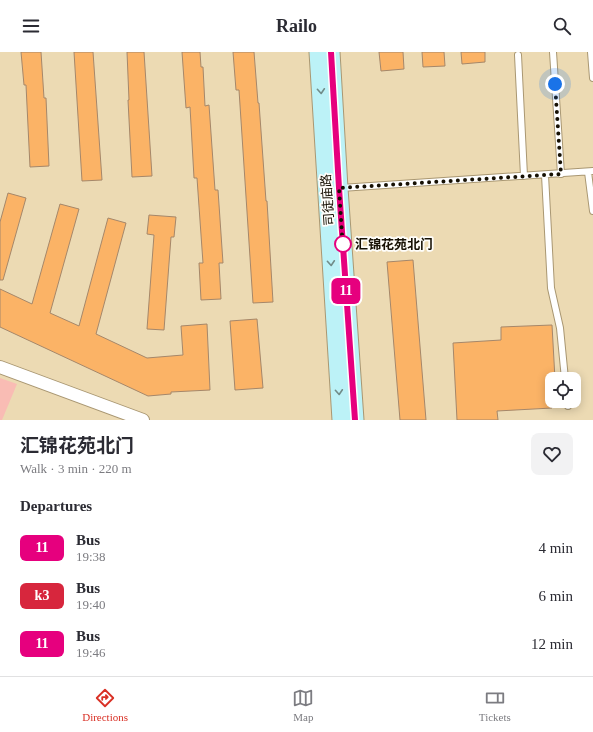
<!DOCTYPE html>
<meta charset="utf-8">
<style>
body{margin:0;font-family:"Times New Roman","Noto Sans SC",serif;background:#f2f2f3;color:#2b2b33;height:100vh;display:flex;flex-direction:column;font-size:15px;white-space:nowrap}
*{box-sizing:border-box;margin:0}
p{font-size:13px;color:#7c7c81}
.icon{flex:none;width:22px;height:22px;fill:none;stroke:currentColor;stroke-width:2;stroke-linecap:round;stroke-linejoin:round}
.map{position:relative;height:368px;overflow:hidden}
.side{display:flex;flex-direction:column;background:#fff;flex:1}
.side>*{flex:none}
.badge{padding:0 8px;border-radius:6px;font-size:14px;line-height:26px}
.controls{position:absolute;left:545px;top:320px;display:grid;gap:8px}
.controls a{display:grid;place-items:center;width:36px;height:36px;border-radius:8px;background:#fff;box-shadow:0 2px 10px #0003;font-size:20px}
.you{position:absolute;width:20px;height:20px;margin:-10px;border:3px solid #fff;border-radius:50%;background:#1a73e8;box-shadow:0 0 0 6px #1a73e833}
.map>.badge{position:absolute;translate:-50% -50%;box-shadow:0 0 0 2px #fff}
h2{padding:0 20px;font-size:15px;line-height:36px}
.round{display:grid;place-items:center;flex:none;width:42px;height:42px;border-radius:8px;background:#f2f2f3}
.head{display:flex;align-items:center;justify-content:space-between;height:68px;padding:0 20px}
h1{font-size:19px;font-weight:700;line-height:30px}
ul{padding:0;list-style:none}
li{display:flex;align-items:center;gap:12px;height:48px;padding:0 20px}
li div{flex:1}
li b{display:block;font-size:15px}
li em{font-style:normal}
li .badge{min-width:44px;font-weight:700;text-align:center}
header{display:flex;justify-content:space-between;align-items:center;height:52px;padding:0 20px;background:#fff;font-size:18px;font-weight:700}
.menu{display:flex;justify-content:space-around;align-items:center;height:56px;border-top:1px solid #e1e1e2;background:#fff;font-size:11px;color:#7c7c81}
.menu a{display:grid;justify-items:center;gap:2px}
.menu .active{color:#d93025}
.map>svg:first-child{display:block}
.green{fill:#f9bcb4}
.building{fill:#fbb366;stroke:#a5876a}
.lines{fill:none;stroke-linecap:round;stroke-linejoin:round}
.lane-casing{stroke:#a99772;stroke-width:8}
.street-casing{stroke:#a99772;stroke-width:14}
.secondary-casing{stroke:#a99772;stroke-width:19}
.lane{stroke:#fff;stroke-width:6}
.street{stroke:#fff;stroke-width:12}
.secondary{stroke:#bcf2f7;stroke-width:17}
.oneway{stroke:#718c89}
.line-casing{stroke:#fff;stroke-width:9}
.line{stroke:#e6007e;stroke-width:6}
.walk{stroke:#161003;stroke-width:4;stroke-dasharray:0 7.2}
.stop-dot{fill:#fff;stroke:#e6007e;stroke-width:2}
.labels{text-anchor:middle;stroke-width:3.5;stroke-linejoin:round;paint-order:stroke}
.street-label{font-size:13px;fill:#161003;stroke:#fefdf9}
.stop-label{font-size:13px;font-weight:bold;fill:#161003;stroke:#fefdf9;text-anchor:start}
</style>
<header><svg class="icon" aria-label="menu" viewBox="0 0 24 24"><path d="M4 6h16M4 12h16M4 18h16"/></svg>Railo<svg class="icon" aria-label="search" viewBox="0 0 24 24"><circle cx="10" cy="10" r="6"/><path d="M15 15l6 6"/></svg></header>
<div class="map">
<svg width="593" height="368" viewBox="0 0 593 368">
<rect width="100%" height="100%" fill="#ecdab3"/>
<path class="green" d="M 0,326 L 17,332 L 2,368 L 0,368 Z"/>
<path class="building" d="M 21,0 L 41,0 L 44,46 L 46,46 L 49,114 L 30,115 L 26,33 L 24,33 Z
M 74,0 L 93,0 L 102,128 L 82,129 Z
M 127,0 L 144,0 L 152,124 L 132,125 L 128,48 L 129,48 Z
M 182,0 L 200,0 L 201,15 L 203,15 L 205,54 L 209,53 L 215,138 L 218,138 L 223,211 L 219,211 L 221,247 L 201,248 L 199,211 L 203,211 L 197,126 L 194,126 L 190,55 L 186,56 Z
M 233,0 L 254,0 L 258,51 L 259,51 L 266,149 L 267,149 L 273,250 L 253,251 L 239,38 L 236,38 Z
M 379,0 L 403,0 L 404,17 L 381,19 Z
M 422,0 L 444,0 L 445,14 L 423,15 Z
M 461,0 L 485,0 L 485,10 L 462,12 Z
M 8,141 L 26,146 L 3,228 L 0,228 L 0,170 Z
M 60,152 L 79,157 L 50,261 L 79,274 L 108,166 L 126,171 L 96,282 L 147,306 L 183,303 L 181,274 L 207,272 L 210,338 L 171,340 L 171,342 L 148,344 L 0,275 L 0,237 L 32,252 Z
M 149,163 L 176,165 L 174,185 L 171,185 L 164,278 L 147,277 L 154,183 L 147,182 Z
M 413,208 L 426,368 L 400,368 L 387,210 Z
M 257,267 L 263,336 L 235,338 L 230,269 Z
M 552,273 L 555,327 L 552,327 L 552,356 L 497,359 L 498,368 L 457,368 L 453,291 L 501,288 L 501,275 Z"/>
<g class="lines">
<defs>
<path id="lane" d="M 553,0 L 561,122
M 591,0 L 593,26
M 518,3 L 524,124
M 588,120 L 593,159
M 545,123 L 551,236 L 560,276 L 565,327
M 341,136 L 593,119
M 568,349 L 568,354"/>
<path id="street" d="M 0,315 L 143,368"/>
<path id="secondary" d="M 318,0 L 341,368
M 331,0 L 339,136 L 355,368"/>
</defs>
<use href="#lane" class="lane-casing"/>
<use href="#street" class="street-casing"/>
<use href="#secondary" class="secondary-casing"/>
<use href="#lane" class="lane"/>
<use href="#street" class="street"/>
<use href="#secondary" class="secondary"/>
</g>
<defs><path id="oneway-chevron" d="M-2-3.5L2.5 0L-2 3.5" fill="none" stroke-width="1.6" stroke-linecap="round" stroke-linejoin="round"/></defs>
<g class="oneway">
<use href="#oneway-chevron" transform="translate(321 39) rotate(86)"/>
<use href="#oneway-chevron" transform="translate(331 211) rotate(86)"/>
<use href="#oneway-chevron" transform="translate(339 340) rotate(86)"/>
</g>
<g class="lines">
<defs>
<path id="line" d="M 331,0 L 339,136 L 355,368"/>
</defs>
<use href="#line" class="line-casing"/>
<use href="#line" class="line"/>
<path class="walk" d="M 343,192 L 343,198 L 339,136 L 561,122 L 555,32"/>
</g>
<circle class="stop-dot" cx="343" cy="192" r="8"/>
<g class="labels">
<g class="street-label">
<text transform="translate(327 148) rotate(-94)" y="5">司徒庙路</text>
</g>
<g class="stop-label">
<text x="355" y="197">汇锦花苑北门</text>
</g>
</g>
</svg>
<div class="controls">
<a><svg class="icon" aria-label="locate" viewBox="0 0 24 24"><circle cx="12" cy="12" r="6"/><path d="M12 2v4M12 18v4M2 12h4M18 12h4"/></svg></a>
</div>
<div class="you" style="left:555px;top:32px"></div>
<b class="badge" style="left:346px;top:239px;background:#e6007e;color:#fff">11</b>
</div>
<section class="side">
<div class="head"><div><h1>汇锦花苑北门</h1><p>Walk · 3 min · 220 m</p></div><a class="round"><svg class="icon" aria-label="heart" viewBox="0 0 24 24"><path d="M12 20l-8-8c-3-5 5-10 8-4 3-6 11-1 8 4z"/></svg></a></div>
<h2>Departures</h2>
<ul>
<li><span class="badge" style="background:#e6007e;color:#fff">11</span><div><b>Bus</b><p>19:38</p></div><em>4 min</em></li>
<li><span class="badge" style="background:#d7263d;color:#fff">k3</span><div><b>Bus</b><p>19:40</p></div><em>6 min</em></li>
<li><span class="badge" style="background:#e6007e;color:#fff">11</span><div><b>Bus</b><p>19:46</p></div><em>12 min</em></li>
</ul>
</section>
<nav class="menu">
<a class="active"><svg class="icon" aria-label="directions" viewBox="0 0 24 24"><path d="M12 3l9 9-9 9-9-9zM9 14v-3h6M13 9l2 2-2 2"/></svg>Directions</a>
<a><svg class="icon" aria-label="map" viewBox="0 0 24 24"><path d="M3 6l6-2 6 2 6-2v14l-6 2-6-2-6 2zM9 4v14M15 6v14"/></svg>Map</a>
<a><svg class="icon" aria-label="tickets" viewBox="0 0 24 24"><path d="M3 7h18v10H3zM15 7v10"/></svg>Tickets</a>
</nav>
